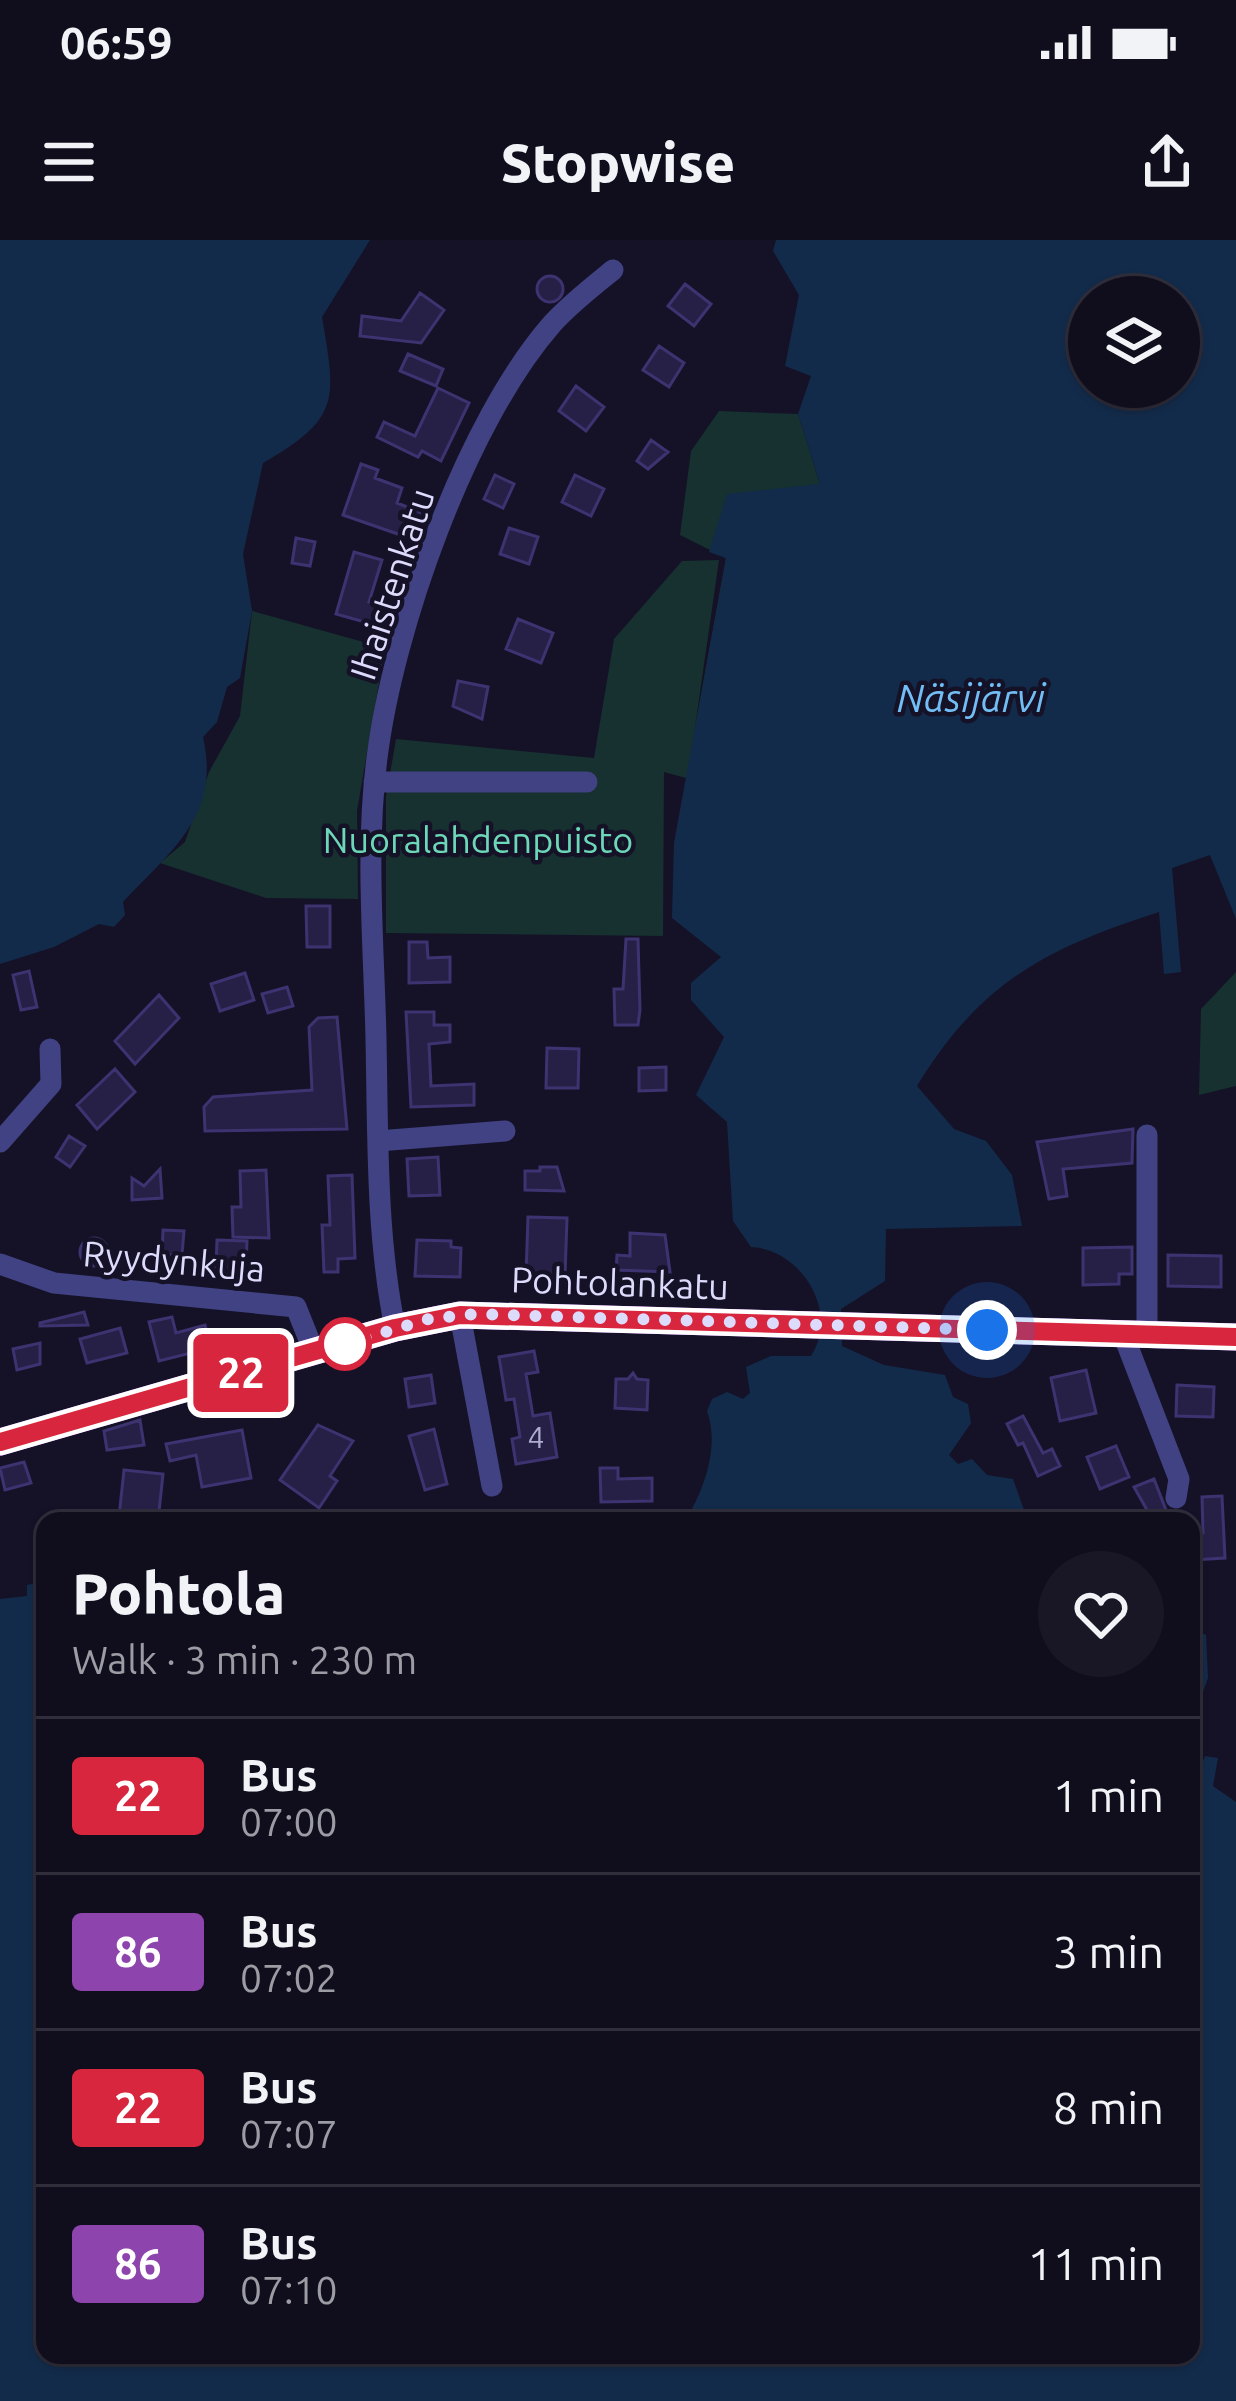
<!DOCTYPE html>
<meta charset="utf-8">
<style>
body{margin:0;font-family:Ubuntu,sans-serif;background:#191726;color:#f1f3f6;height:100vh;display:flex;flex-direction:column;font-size:45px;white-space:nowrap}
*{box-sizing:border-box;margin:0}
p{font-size:39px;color:#9c9ca4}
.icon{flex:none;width:66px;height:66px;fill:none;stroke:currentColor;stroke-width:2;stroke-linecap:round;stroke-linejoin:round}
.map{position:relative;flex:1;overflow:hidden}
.drawer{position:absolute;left:36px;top:1272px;width:1164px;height:852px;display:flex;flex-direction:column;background:#100e1d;border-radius:24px;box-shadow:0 3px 9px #0004,0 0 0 3px #302e3b}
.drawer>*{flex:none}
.badge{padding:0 24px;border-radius:9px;font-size:42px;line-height:78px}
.tools{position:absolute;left:1068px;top:36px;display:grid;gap:24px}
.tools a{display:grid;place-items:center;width:132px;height:132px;border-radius:50%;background:#100e1d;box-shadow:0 3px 9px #0004,0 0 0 3px #302e3b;font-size:60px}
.you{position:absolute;width:60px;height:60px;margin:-30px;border:9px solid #fff;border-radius:50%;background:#1a73e8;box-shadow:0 0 0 18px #1a73e833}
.map>.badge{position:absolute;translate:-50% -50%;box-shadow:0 0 0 6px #fff}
.round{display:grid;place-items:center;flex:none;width:126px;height:126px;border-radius:63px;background:#191726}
.overview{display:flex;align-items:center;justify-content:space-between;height:204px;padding:0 36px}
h1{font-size:57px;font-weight:800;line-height:90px}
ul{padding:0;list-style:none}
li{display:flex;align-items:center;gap:36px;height:156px;padding:0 36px;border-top:3px solid #302e3b}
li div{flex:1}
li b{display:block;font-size:45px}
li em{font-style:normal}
li .badge{min-width:132px;font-weight:700;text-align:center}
.status{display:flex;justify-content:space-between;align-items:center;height:84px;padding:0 60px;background:#100e1d;direction:ltr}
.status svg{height:33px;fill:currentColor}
header{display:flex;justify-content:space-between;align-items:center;height:156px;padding:0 36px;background:#100e1d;font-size:54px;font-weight:800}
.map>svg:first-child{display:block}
.green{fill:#16312f}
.water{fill:#132b4a;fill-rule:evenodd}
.building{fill:#262047;stroke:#3d3371;stroke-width:3}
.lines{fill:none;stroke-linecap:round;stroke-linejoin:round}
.minor{stroke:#414283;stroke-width:21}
.major{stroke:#ba6bf3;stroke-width:27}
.line-casing{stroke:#fff;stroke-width:27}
.line{stroke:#d7263d;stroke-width:18}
.walk{stroke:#dddbfc;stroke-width:12;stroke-dasharray:0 21.6}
.stop-dot{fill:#fff;stroke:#d7263d;stroke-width:6}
.labels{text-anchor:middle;stroke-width:9;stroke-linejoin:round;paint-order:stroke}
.number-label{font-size:30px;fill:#afaccf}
.street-label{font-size:36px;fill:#dddbfc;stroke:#151227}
.park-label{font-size:36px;fill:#6cd8b8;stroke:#151227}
.water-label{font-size:39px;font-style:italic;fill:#72bef4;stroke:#151227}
</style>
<div class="status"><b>06:59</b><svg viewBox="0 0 49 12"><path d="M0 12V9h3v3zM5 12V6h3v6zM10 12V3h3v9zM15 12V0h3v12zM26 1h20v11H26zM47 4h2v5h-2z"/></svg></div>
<header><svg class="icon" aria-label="menu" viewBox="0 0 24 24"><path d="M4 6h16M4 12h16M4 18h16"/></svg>Stopwise<svg class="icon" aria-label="share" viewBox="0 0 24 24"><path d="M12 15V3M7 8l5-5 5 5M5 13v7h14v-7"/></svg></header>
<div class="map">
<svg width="1236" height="2161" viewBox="0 0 1236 2161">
<rect width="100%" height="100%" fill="#151227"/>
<path class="green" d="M 719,171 L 798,174 L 820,244 L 686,538 L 664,532 L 663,696 L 386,693 L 386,557 L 396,499 L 594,518 L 614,399 L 682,321 L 719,320 L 695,487 L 726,318 L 680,295 L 691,211 Z
M 252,371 L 385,408 L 357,571 L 358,659 L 266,658 L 160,623 L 185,602 L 209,532 L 240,476 Z
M 1236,732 L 1236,846 L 1199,855 L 1201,769 Z"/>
<path class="water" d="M 0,0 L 370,0 L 322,77 C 336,160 341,178 263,223 L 243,314 L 252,371 L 240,438 L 227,447 L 217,482 L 203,497 C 221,575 171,611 123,662 L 125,675 L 114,687 L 99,684 L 54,707 L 0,724 Z
M 776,0 L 1236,0 L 1236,679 L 1210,615 L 1172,628 L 1181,732 L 1164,734 L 1159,672 C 1047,708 980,742 917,846 L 954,889 L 986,901 L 1012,935 L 1022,986 L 886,989 L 885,1041 L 841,1069 L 842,1106 L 884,1125 L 945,1135 L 953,1157 L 968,1164 L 971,1183 L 949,1215 L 958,1224 L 972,1219 L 987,1235 L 1013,1239 L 1024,1270 L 1014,1281 L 685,1281 C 704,1251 720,1206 707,1171 L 712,1159 L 727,1152 L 743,1159 L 750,1153 L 746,1127 L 771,1116 L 811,1116 C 840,1072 801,1009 751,1007 L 733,981 L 727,882 L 696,855 L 724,797 L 691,760 L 691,743 L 721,717 L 672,678 L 674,603 L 726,318 L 709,312 L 727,254 L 820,244 L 798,174 L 811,136 L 785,126 L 799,55 L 773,11 ZM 1089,57 L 1179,57 L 1179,147 L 1089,147 Z
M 45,1341 L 45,2115 L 1191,2115 L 1191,1552 L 1205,1516 L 1218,1518 L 1213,1546 L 1236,1562 L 1236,2161 L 0,2161 L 0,1359 L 27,1356 L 27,1345 Z
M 1191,1388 L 1206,1395 L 1208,1438 L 1191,1485 Z"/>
<path class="building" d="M537 49a13 13 0 1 1 26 0a13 13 0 1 1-26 0Z
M 685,44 L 711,64 L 694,86 L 668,66 Z
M 420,53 L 444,70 L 421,103 L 360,96 L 362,76 L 401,81 Z
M 659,106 L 684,123 L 669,147 L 643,130 Z
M 408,114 L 443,129 L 436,146 L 400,131 Z
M 576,146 L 604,167 L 586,191 L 559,171 Z
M 438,148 L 469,163 L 441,221 L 422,211 L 418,217 L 377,197 L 384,182 L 415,196 Z
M 651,200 L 668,212 L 648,229 L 637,221 Z
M 361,224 L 378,230 L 375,238 L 402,248 L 397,263 L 428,275 L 418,301 L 343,275 Z
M 495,235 L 514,244 L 503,268 L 484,259 Z
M 575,235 L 604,249 L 591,276 L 562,262 Z
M 509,288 L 538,297 L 529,324 L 500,314 Z
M 296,298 L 315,302 L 310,326 L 292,323 Z
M 354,312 L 382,320 L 369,362 L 395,370 L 389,389 L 336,374 Z
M 518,379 L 553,393 L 541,423 L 506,409 Z
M 458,441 L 488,447 L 482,479 L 453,466 Z
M 306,666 L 330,666 L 330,707 L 307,707 Z
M 626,699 L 638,699 L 640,770 L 638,785 L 615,785 L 614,749 L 623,749 Z
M 409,702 L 427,702 L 428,718 L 450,717 L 450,742 L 409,743 Z
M 29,731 L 37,767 L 21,770 L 13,735 Z
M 245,733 L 254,760 L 220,771 L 211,744 Z
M 287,747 L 293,766 L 268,773 L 262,754 Z
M 159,755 L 179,778 L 135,824 L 115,801 Z
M 406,772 L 434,772 L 434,785 L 450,785 L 450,802 L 429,804 L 431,846 L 474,844 L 474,865 L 411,867 Z
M 337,777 L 347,889 L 205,891 L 204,867 L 213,857 L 312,850 L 309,787 L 318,778 Z
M 547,808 L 579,809 L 578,848 L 546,848 Z
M 666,827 L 666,850 L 639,851 L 639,828 Z
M 115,829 L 135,852 L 97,889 L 77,865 Z
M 1133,889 L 1132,923 L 1063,929 L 1067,956 L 1049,959 L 1037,902 Z
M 69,896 L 85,906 L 70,927 L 56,917 Z
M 438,917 L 440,955 L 409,956 L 407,919 Z
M 540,927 L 557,927 L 564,951 L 525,950 L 525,931 L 540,931 Z
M 160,929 L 162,958 L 132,960 L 132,938 L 144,946 Z
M 266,930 L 269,998 L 233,997 L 232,967 L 241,967 L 240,931 Z
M 352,935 L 355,1018 L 338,1019 L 338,1032 L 324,1032 L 322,985 L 330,985 L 328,936 Z
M 528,977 L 567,978 L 565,1036 L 526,1035 Z
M 163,990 L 184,991 L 182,1015 L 162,1014 Z
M 630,993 L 665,995 L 670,1032 L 616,1030 L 617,1015 L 630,1016 Z
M80 1012a14 14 0 1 1 28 0a14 14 0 1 1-28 0Z
M 217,1000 L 247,1001 L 246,1028 L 216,1027 Z
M 417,1000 L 451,1001 L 451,1007 L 461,1008 L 460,1037 L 415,1036 Z
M 1132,1007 L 1132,1034 L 1119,1034 L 1119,1044 L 1083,1045 L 1083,1008 Z
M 1168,1015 L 1221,1016 L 1221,1047 L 1168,1046 Z
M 84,1072 L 88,1085 L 40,1086 L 40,1083 Z
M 172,1077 L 176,1093 L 205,1085 L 211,1108 L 159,1121 L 149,1082 Z
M 120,1088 L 127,1113 L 87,1123 L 80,1099 Z
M 40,1103 L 40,1124 L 17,1130 L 13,1109 Z
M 534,1111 L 538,1132 L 526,1134 L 533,1176 L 550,1173 L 557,1217 L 516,1224 L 512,1199 L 520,1197 L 514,1159 L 506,1160 L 499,1117 Z
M 1086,1130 L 1096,1173 L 1060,1181 L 1051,1138 Z
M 633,1133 L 637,1139 L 648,1140 L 647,1170 L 615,1168 L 616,1139 L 628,1139 Z
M 431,1135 L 435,1163 L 409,1167 L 405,1139 Z
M 1177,1145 L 1214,1147 L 1213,1177 L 1176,1176 Z
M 1023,1176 L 1043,1213 L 1052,1209 L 1060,1226 L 1038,1236 L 1023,1203 L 1018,1205 L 1007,1184 Z
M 140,1180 L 144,1205 L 107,1210 L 104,1191 Z
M 318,1185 L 353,1201 L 330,1236 L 337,1241 L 319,1268 L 280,1240 Z
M 434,1189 L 447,1244 L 425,1250 L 409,1196 Z
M 242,1190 L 251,1238 L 202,1247 L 196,1215 L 170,1221 L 166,1204 Z
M 1116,1206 L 1129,1237 L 1100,1249 L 1087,1217 Z
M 24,1222 L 31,1243 L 5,1250 L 0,1228 Z
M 600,1228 L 618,1228 L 618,1239 L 652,1238 L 652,1261 L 601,1262 Z
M 124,1230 L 163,1234 L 158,1281 L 119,1277 Z
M 1154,1239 L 1166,1270 L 1151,1277 L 1134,1247 Z
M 1222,1256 L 1225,1318 L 1193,1320 L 1192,1294 L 1203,1293 L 1202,1257 Z"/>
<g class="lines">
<path class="minor" d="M 374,542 L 587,542
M 378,901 L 505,891
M 0,902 L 51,844 L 50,809
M 0,1024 L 54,1043 L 296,1067 L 314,1112
M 460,1075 L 492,1246
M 395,1088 C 376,994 378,896 376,799 C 374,707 365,610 377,518 C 393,389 466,182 552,84 C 570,64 592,47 613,30
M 1123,1094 L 1179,1239 L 1176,1258
M 1147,1095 L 1147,895"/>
<path class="major" d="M 0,1202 L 395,1088 L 460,1075 L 1236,1097"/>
</g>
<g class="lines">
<defs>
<path id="line" d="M 0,1202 L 395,1088 L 460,1075 L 1236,1097"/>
</defs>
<use href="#line" class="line-casing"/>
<use href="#line" class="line"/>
<path class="walk" d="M 345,1104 L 429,1079 L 475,1074 L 987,1090"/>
</g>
<circle class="stop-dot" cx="345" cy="1104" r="24"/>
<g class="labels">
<g class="number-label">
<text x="536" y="1208">4</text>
</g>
<g class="street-label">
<text transform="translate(392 344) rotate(-72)" y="13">Ihaistenkatu</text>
<text transform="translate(174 1021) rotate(5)" y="13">Ryydynkuja</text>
<text transform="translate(620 1043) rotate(2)" y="13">Pohtolankatu</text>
</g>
<g class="park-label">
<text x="478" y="613">Nuoralahdenpuisto</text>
</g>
<g class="water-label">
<text x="971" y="472">Näsijärvi</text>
</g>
</g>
</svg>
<div class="tools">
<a><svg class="icon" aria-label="layers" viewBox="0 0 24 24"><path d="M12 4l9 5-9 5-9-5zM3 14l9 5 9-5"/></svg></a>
</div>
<div class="you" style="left:987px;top:1090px"></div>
<b class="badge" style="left:241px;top:1133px;background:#d7263d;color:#fff">22</b>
<section class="drawer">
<div class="overview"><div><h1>Pohtola</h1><p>Walk · 3 min · 230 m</p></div><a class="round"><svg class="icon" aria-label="heart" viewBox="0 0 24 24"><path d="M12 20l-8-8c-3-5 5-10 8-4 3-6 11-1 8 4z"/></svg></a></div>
<ul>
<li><span class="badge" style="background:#d7263d;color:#fff">22</span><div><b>Bus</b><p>07:00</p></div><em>1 min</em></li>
<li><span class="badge" style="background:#8e44ad;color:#fff">86</span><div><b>Bus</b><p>07:02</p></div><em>3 min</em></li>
<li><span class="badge" style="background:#d7263d;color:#fff">22</span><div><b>Bus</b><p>07:07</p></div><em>8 min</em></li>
<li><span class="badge" style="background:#8e44ad;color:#fff">86</span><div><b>Bus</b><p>07:10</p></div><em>11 min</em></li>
</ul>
</section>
</div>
